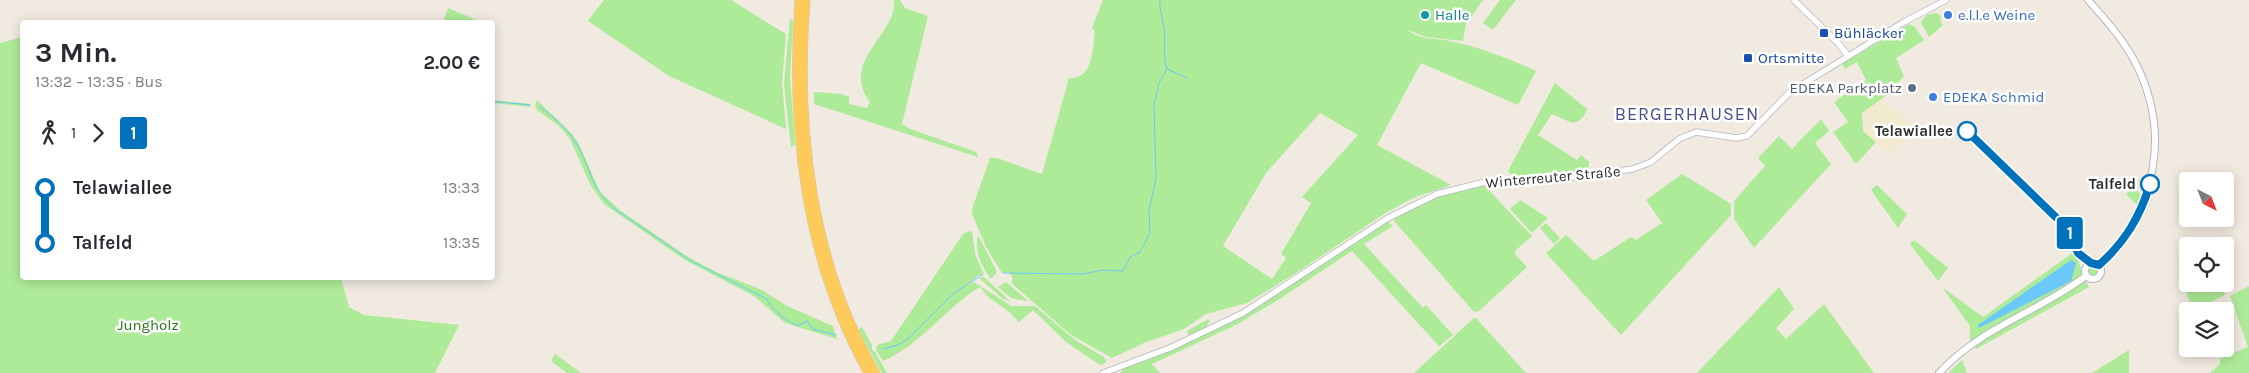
<!DOCTYPE html>
<html lang="de">
<meta charset="utf-8">
<style>
body{margin:0;font-family:Karla,sans-serif;background:#f2f2f3;color:#2b2b33;height:100vh;display:flex;flex-direction:column;font-size:19px;white-space:nowrap}
*{box-sizing:border-box;margin:0}
p{font-size:16px;color:#7c7c81}
.icon{flex:none;width:28px;height:28px;fill:none;stroke:currentColor;stroke-width:2;stroke-linecap:round;stroke-linejoin:round}
.map{position:relative;flex:1;overflow:hidden}
.sheet{position:absolute;left:20px;top:20px;width:475px;height:260px;display:flex;flex-direction:column;background:#fff;border-radius:5px;box-shadow:0 2px 12px #0003}
.sheet>*{flex:none}
.badge{padding:0 10px;border-radius:4px;font-size:18px;line-height:32px}
.needle{width:32px;rotate:138deg}
.controls{position:absolute;left:2179px;top:172px;display:grid;gap:10px}
.controls a{display:grid;place-items:center;width:55px;height:55px;border-radius:5px;background:#fff;box-shadow:0 2px 12px #0003;font-size:25px}
.map>.badge{position:absolute;translate:-50% -50%;box-shadow:0 0 0 2px #fff}
.legs{display:flex;align-items:center;gap:8px;height:55px;padding:0 15px;font-size:16px}
.legs p{margin-inline-start:auto}
.headline{display:flex;align-items:center;justify-content:space-between;height:85px;padding:0 15px}
h1{font-size:28px;font-weight:700;line-height:38px}
ul{padding:0 15px;list-style:none}
li{display:flex;align-items:center;gap:18px;height:55px;font-size:19px}
li i{display:grid;place-items:center;width:8px;height:100%;margin:0 6px;background:currentColor}
li i::after{content:'';width:12px;height:12px;margin:-6px;border:4px solid;border-radius:50%;background:#fff}
li p{margin-inline-start:auto}
li:first-child i{background:linear-gradient(#0000 50%,currentColor 0)}
li:last-child i{background:linear-gradient(currentColor 50%,#0000 0)}
.map>svg:first-child{display:block}
.education{fill:#f2eace}
.green{fill:#aeeb98;fill-rule:evenodd}
.water{fill:#6bc8fa}
.lines{fill:none;stroke-linecap:round;stroke-linejoin:round}
.stream{stroke:#6bc8fa;stroke-width:1}
.tertiary-casing{stroke:#b4b5c2;stroke-width:7}
.secondary-casing{stroke:#b4b5c2;stroke-width:8}
.trunk-casing{stroke:#c9c9c9;stroke-width:9}
.tertiary{stroke:#fff;stroke-width:5.5}
.secondary{stroke:#fff;stroke-width:6}
.trunk{stroke:#feca5a;stroke-width:8}
.line-1-casing{stroke:#fff;stroke-width:11}
.line-1{stroke:#0072bc;stroke-width:8}
.culture-dot{fill:#0f9aa8;stroke:#fff;stroke-width:2}
.shop-dot{fill:#3f7fe0;stroke:#fff;stroke-width:2}
.transit-dot{fill:#1a4fb4;stroke:#fff;stroke-width:2}
.service-dot{fill:#5c6f8a;stroke:#fff;stroke-width:2}
.stop-1-dot{fill:#fff;stroke:#0072bc;stroke-width:2.5}
.labels{text-anchor:middle;stroke-width:5;stroke-linejoin:round;paint-order:stroke}
.culture-label{font-size:15px;fill:#0d838f;stroke:#fff;text-anchor:start}
.shop-label{font-size:15px;fill:#366cbe;stroke:#fff;text-anchor:start}
.transit-label{font-size:15px;fill:#164399;stroke:#fff;text-anchor:start}
.service-label{font-size:15px;fill:#4e5e75;stroke:#fff;text-anchor:end}
.stop-label{font-size:15px;font-weight:bold;fill:#2e2e2e;stroke:#fff;text-anchor:end}
.street-label{font-size:15px;fill:#2e2e2e;stroke:#fff}
.park-label{font-size:15px;fill:#217514;stroke:#fff}
.quarter-label{font-size:18px;letter-spacing:1px;fill:#494f84;stroke:#fff}
</style>
<div class="map">
<svg width="2249" height="373" viewBox="0 0 2249 373">
<rect width="100%" height="100%" fill="#f0eae0"/>
<path class="education" d="M 1881,98 L 1915,127 L 1891,155 L 1863,131 L 1862,113 Z"/>
<path class="green" d="M 604,0 L 731,0 L 786,34 L 782,82 L 786,129 L 669,76 L 588,21 Z
M 894,0 L 900,0 L 905,8 L 928,16 L 902,124 L 910,129 L 976,152 L 978,157 L 814,104 L 814,92 L 817,92 L 841,94 L 849,97 L 849,104 L 867,108 L 870,102 C 839,61 898,34 894,0 Z
M 1103,0 L 1483,0 L 1466,24 L 1463,41 L 1425,37 L 1406,29 C 1422,42 1436,37 1454,42 C 1482,48 1510,59 1536,71 L 1518,105 L 1421,63 L 1377,145 L 1451,185 L 1413,198 L 1384,214 L 1296,273 L 1247,303 L 1206,314 L 1184,329 L 1146,342 L 1112,358 L 1071,335 L 1011,283 L 1013,278 L 1009,272 L 1002,273 L 986,247 L 972,214 L 973,206 L 990,158 L 997,158 L 1042,174 L 1069,78 C 1093,81 1093,47 1095,30 L 1092,28 ZM 1320,113 L 1358,135 L 1302,197 L 1311,203 L 1281,254 L 1286,258 L 1272,279 L 1223,246 L 1266,173 Z
M 1500,0 L 1516,0 L 1493,30 L 1483,23 Z
M 448,8 L 481,22 L 443,22 Z
M 1936,13 L 1941,16 L 1940,20 L 1943,25 L 1929,37 L 1921,23 L 1926,15 Z
M 790,18 L 793,21 L 790,77 L 795,145 L 791,147 L 784,84 Z
M 1909,24 L 1915,27 L 1924,40 L 1896,58 L 1904,76 L 1884,97 L 1862,113 L 1863,131 L 1876,142 L 1856,164 L 1833,132 L 1848,122 L 1834,102 L 1866,80 L 1857,62 L 1845,69 L 1842,64 Z
M 22,37 L 22,278 L 341,278 L 349,307 L 364,315 L 459,325 L 435,373 L 0,373 L 0,43 Z
M 1555,83 L 1587,109 C 1585,116 1580,122 1572,123 L 1552,114 L 1538,135 L 1577,160 L 1581,155 L 1589,162 L 1588,173 L 1547,177 L 1512,176 L 1508,171 Z
M 492,100 L 531,104 L 530,107 L 493,103 Z
M 537,100 L 572,134 L 579,144 L 600,192 L 621,211 L 688,257 L 716,272 L 762,290 L 787,306 L 833,326 L 837,339 L 785,323 L 754,296 L 685,260 L 604,204 L 591,186 L 570,139 L 559,126 L 537,110 L 535,106 Z
M 1821,119 L 1829,131 L 1815,143 L 1831,164 L 1754,248 L 1734,219 L 1734,201 L 1765,166 L 1758,158 L 1779,136 L 1792,149 Z
M 1682,174 L 1731,204 L 1731,215 L 1621,335 L 1546,253 L 1566,235 L 1594,261 L 1631,237 L 1636,240 L 1662,223 L 1646,200 Z
M 1484,185 L 1532,236 L 1515,251 L 1515,254 L 1527,267 L 1479,311 L 1474,312 L 1394,221 L 1396,216 L 1431,198 Z
M 1877,185 L 1907,214 L 1898,228 L 1871,190 Z
M 2134,187 L 2143,197 L 2139,207 L 2126,194 Z
M 1520,200 L 1548,218 L 1532,233 L 1510,209 Z
M 1387,221 L 1393,226 L 1364,244 L 1423,308 L 1426,305 L 1453,335 L 1439,346 L 1352,251 L 1278,300 L 1238,324 L 1152,364 L 1160,373 L 1120,373 L 1124,368 L 1239,317 L 1287,288 Z
M 1546,223 L 1560,238 L 1554,244 L 1540,228 Z
M 969,231 L 972,232 L 975,254 L 984,275 L 979,275 L 964,287 L 974,282 L 1011,306 L 1035,306 L 1075,340 L 1104,357 L 1107,362 L 1100,365 L 1066,342 L 1033,310 L 1019,322 L 1009,312 L 987,296 L 980,287 C 945,308 921,345 883,361 L 876,350 L 877,345 L 891,341 L 963,234 Z
M 978,235 L 997,272 L 991,279 C 981,265 974,252 978,235 Z
M 1914,240 L 1948,268 L 1938,281 L 1910,244 Z
M 2074,252 C 2081,264 2082,275 2089,287 L 1976,349 L 1970,341 L 1970,326 L 1942,287 L 1983,317 Z
M 2187,264 L 2188,284 L 2220,284 L 2225,295 L 2193,311 L 2178,268 Z
M2086 271a6 6 0 1 1 12 0a6 6 0 1 1-12 0Z
M 984,277 L 1009,300 L 1013,302 L 1003,299 L 979,278 Z
M 1006,282 L 1027,300 L 1026,301 L 1011,298 L 998,287 Z
M 2249,286 L 2249,373 L 2210,373 L 2220,364 L 2220,359 L 2248,347 L 2230,296 Z
M 1779,287 L 1794,309 L 1776,328 L 1786,339 L 1824,304 L 1874,373 L 1697,373 Z
M 1476,318 L 1526,373 L 1414,373 L 1474,318 Z
M 1208,319 L 1210,321 L 1202,333 L 1190,338 L 1187,331 Z
M 862,327 L 872,345 L 872,350 L 875,352 L 887,373 L 882,373 L 858,330 Z
M 2129,350 L 2129,373 L 2092,373 Z
M 555,354 L 581,373 L 567,373 L 551,361 Z
M 1962,360 L 1967,373 L 1948,373 Z"/>
<path class="water" d="M 2071,260 L 2076,263 L 2071,281 L 1979,328 L 1978,325 Z"/>
<g class="lines">
<path class="stream" d="M 1160,0 C 1159,10 1163,19 1164,28 C 1166,43 1162,55 1167,69 L 1187,78
M 492,101 L 530,105
M 540,107 C 554,117 567,128 576,143 C 591,168 590,188 615,209 L 691,261 L 767,299 C 768,306 789,323 797,325 C 802,326 802,322 807,321 L 813,329 L 836,335
M 1003,273 L 1082,274 L 1103,270 L 1123,271 L 1130,257 L 1140,252 L 1150,233 L 1149,211 L 1156,178 L 1154,105 L 1159,83 L 1167,69
M 883,349 L 898,345 L 909,338 L 954,293 L 982,275"/>
<defs>
<path id="tertiary" d="M 1794,0 L 1839,44 L 1848,56
M 1103,373 L 1170,348 L 1243,313 L 1388,218 L 1437,194 L 1485,182 L 1551,180 L 1633,169 L 1651,162 L 1679,139 L 1696,132 L 1736,138 L 1747,136 L 1790,92 L 1904,22 L 1946,0"/>
<path id="secondary" d="M 2088,0 C 2105,19 2122,38 2134,60 C 2172,132 2157,211 2099,265
M2085 271a8 8 0 1 1 16 0a8 8 0 1 1-16 0Z
M 1939,373 C 1980,328 2038,312 2086,276"/>
<path id="trunk" d="M 799,0 C 790,129 804,258 868,373
M 806,0 C 796,127 811,261 876,373"/>
</defs>
<use href="#tertiary" class="tertiary-casing"/>
<use href="#secondary" class="secondary-casing"/>
<use href="#trunk" class="trunk-casing"/>
<use href="#tertiary" class="tertiary"/>
<use href="#secondary" class="secondary"/>
<use href="#trunk" class="trunk"/>
</g>
<g class="lines">
<defs>
<path id="line-1" d="M 1967,131 L 2068,229 L 2078,253 L 2091,263 L 2099,265 C 2125,242 2140,217 2150,184"/>
</defs>
<use href="#line-1" class="line-1-casing"/>
<use href="#line-1" class="line-1"/>
</g>
<circle class="culture-dot" cx="1425" cy="15" r="5"/>
<g class="shop-dot">
<circle cx="1948" cy="15" r="5"/>
<circle cx="1933" cy="97" r="5"/>
</g>
<g class="transit-dot">
<rect x="1819" y="28" width="10" height="10" rx="2.5"/>
<rect x="1743" y="53" width="10" height="10" rx="2.5"/>
</g>
<circle class="service-dot" cx="1912" cy="88" r="5"/>
<g class="stop-1-dot">
<circle cx="1967" cy="131" r="9"/>
<circle cx="2150" cy="184" r="9"/>
</g>
<g class="labels">
<g class="culture-label">
<text x="1435" y="20">Halle</text>
</g>
<g class="shop-label">
<text x="1958" y="20">e.l.l.e Weine</text>
<text x="1943" y="102">EDEKA Schmid</text>
</g>
<g class="transit-label">
<text x="1834" y="38">Bühläcker</text>
<text x="1758" y="63">Ortsmitte</text>
</g>
<g class="service-label">
<text x="1902" y="93">EDEKA Parkplatz</text>
</g>
<g class="stop-label">
<text x="1953" y="136">Telawiallee</text>
<text x="2136" y="189">Talfeld</text>
</g>
<g class="street-label">
<text transform="translate(1553 177) rotate(-5)" y="5">Winterreuter Straße</text>
</g>
<g class="park-label">
<text x="148" y="330">Jungholz</text>
</g>
<g class="quarter-label">
<text x="1687" y="120">BERGERHAUSEN</text>
</g>
</g>
</svg>
<div class="controls">
<a><svg class="needle" viewBox="-14 -14 28 28"><path d="M0-13l5 13h-10z" fill="#e53935"/><path d="M0 13l5-13h-10z" fill="#7c7c81"/></svg></a>
<a><svg class="icon" aria-label="locate" viewBox="0 0 24 24"><circle cx="12" cy="12" r="6"/><path d="M12 2v4M12 18v4M2 12h4M18 12h4"/></svg></a>
<a><svg class="icon" aria-label="layers" viewBox="0 0 24 24"><path d="M12 4l9 5-9 5-9-5zM3 14l9 5 9-5"/></svg></a>
</div>
<b class="badge" style="left:2070px;top:233px;background:#0072bc;color:#fff">1</b>
<section class="sheet">
<div class="headline"><div><h1>3 Min.</h1><p>13:32 – 13:35 · Bus</p></div><b>2.00 €</b></div>
<div class="legs"><svg class="icon" aria-label="walk" viewBox="0 0 24 24"><circle cx="13" cy="4" r="2"/><path d="M13 8l-2 6 4 7M11 14l-3 7M7 12l3-4h3l4 4"/></svg>1<svg class="icon" aria-label="forward" viewBox="0 0 24 24"><path d="M9 5l7 7-7 7"/></svg><b class="badge" style="background:#0072bc;color:#fff">1</b></div>
<ul>
<li><i style="color:#0072bc"></i><b>Telawiallee</b><p>13:33</p></li>
<li><i style="color:#0072bc"></i><b>Talfeld</b><p>13:35</p></li>
</ul>
</section>
</div>
